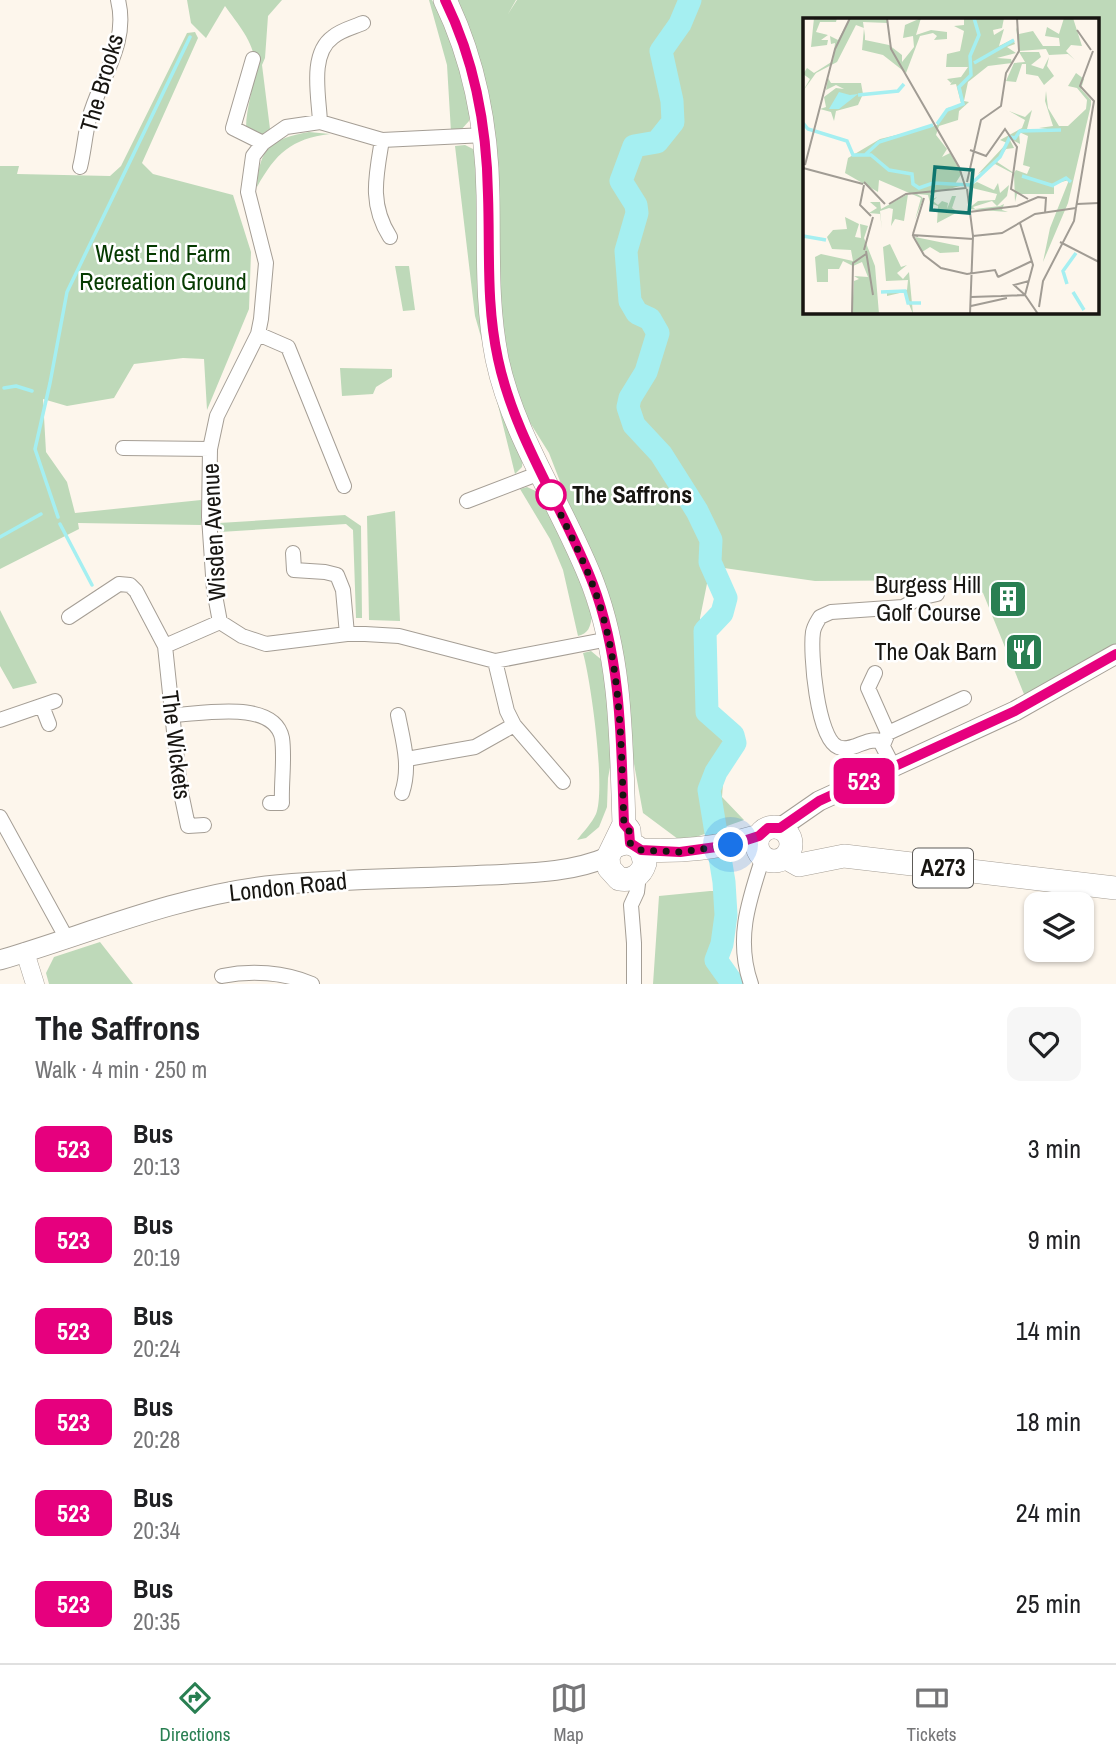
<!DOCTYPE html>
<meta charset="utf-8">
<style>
body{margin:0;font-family:"Archivo Narrow",sans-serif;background:#f6f6f6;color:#202124;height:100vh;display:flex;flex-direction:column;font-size:26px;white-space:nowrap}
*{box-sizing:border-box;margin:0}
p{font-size:23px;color:#757577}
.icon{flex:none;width:38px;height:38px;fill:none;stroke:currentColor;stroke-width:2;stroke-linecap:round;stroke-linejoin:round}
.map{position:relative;height:984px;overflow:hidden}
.details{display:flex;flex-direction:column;background:#fff;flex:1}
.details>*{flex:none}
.badge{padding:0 14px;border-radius:10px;font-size:24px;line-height:46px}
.controls{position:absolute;left:1024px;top:892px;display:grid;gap:14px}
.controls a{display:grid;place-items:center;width:70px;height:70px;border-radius:14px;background:#fff;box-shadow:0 2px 5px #0004;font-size:35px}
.you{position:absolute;width:35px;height:35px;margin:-18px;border:5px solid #fff;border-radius:50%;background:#1a73e8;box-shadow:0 0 0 10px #1a73e833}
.map>.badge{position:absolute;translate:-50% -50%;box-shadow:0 0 0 4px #fff}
.round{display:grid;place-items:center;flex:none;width:74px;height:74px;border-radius:14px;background:#f6f6f6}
.headline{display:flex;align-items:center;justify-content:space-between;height:119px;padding:0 35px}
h1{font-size:33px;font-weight:800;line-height:52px}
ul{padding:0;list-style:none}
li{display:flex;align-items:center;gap:21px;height:91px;padding:0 35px}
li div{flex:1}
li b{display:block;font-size:26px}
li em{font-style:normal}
li .badge{min-width:77px;font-weight:700;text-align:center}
.tabs{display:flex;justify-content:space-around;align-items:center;height:98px;border-top:2px solid #e0e0e0;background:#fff;font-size:19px;color:#757577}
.tabs a{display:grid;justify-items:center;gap:4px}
.tabs .selected{color:#297f52}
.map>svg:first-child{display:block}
.green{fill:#bed9b9;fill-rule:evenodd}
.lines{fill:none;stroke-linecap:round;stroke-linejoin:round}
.stream{stroke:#a5eff1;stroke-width:3.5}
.river{stroke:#a5eff1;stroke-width:23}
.minor-casing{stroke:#a59e95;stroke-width:16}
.tertiary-casing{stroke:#a59e95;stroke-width:19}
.secondary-casing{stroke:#a59e95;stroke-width:21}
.primary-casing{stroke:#a59e95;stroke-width:24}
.minor{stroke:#fff;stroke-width:14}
.tertiary{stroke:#fff;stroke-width:18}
.secondary{stroke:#fff;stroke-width:19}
.primary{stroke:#fff;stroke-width:23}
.line-casing{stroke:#fff;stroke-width:16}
.line{stroke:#e6007e;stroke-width:10}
.walk{stroke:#171511;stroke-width:7;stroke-dasharray:0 12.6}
.stop-dot{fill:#fff;stroke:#e6007e;stroke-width:3.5}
.labels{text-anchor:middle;stroke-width:5;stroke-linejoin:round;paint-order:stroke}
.shield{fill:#fff;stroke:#5d5b58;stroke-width:2}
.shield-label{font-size:23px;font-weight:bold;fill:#171511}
.street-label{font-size:24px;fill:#171511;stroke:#fff}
.park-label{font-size:24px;fill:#053a00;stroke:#fff}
.stop-label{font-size:24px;font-weight:bold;fill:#171511;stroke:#fff;text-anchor:start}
.poi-label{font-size:24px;fill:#171511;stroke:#fff;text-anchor:end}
.inset-river{fill:none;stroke:#a5eff1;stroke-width:3.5}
.inset-road{fill:none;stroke:#a19c94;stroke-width:2}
.view{fill:#0f766e;fill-opacity:0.15;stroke:#0f766e;stroke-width:3.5}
.inset-edge{fill:none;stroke:#171511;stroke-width:3.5}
</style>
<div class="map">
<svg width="1116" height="984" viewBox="0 0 1116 984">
<rect width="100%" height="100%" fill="#fdf6ec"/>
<path class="green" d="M 187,0 L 282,0 L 268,16 L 265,58 L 262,65 L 270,129 L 261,135 L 246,128 C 246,106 256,82 255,63 C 254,42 237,23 225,6 L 206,38 L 191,23 Z
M 429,0 L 432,0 L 449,29 L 471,110 L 469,121 L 460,131 L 451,132 L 447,65 Z
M 452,0 L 516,0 L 508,14 L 517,0 L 1116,0 L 1116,654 L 1028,704 L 983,593 L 957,580 L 815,581 L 724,568 L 707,540 L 712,559 L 700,618 L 707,725 L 726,744 L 722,797 L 744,820 L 682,842 L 643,813 L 632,753 L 620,636 L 549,453 L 507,386 L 491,245 ZM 804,19 L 1097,19 L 1097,312 L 804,312 Z
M 195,32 L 198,38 L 142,163 L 153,174 L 233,195 L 251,252 L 249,309 L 207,410 L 204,359 L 183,358 L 134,364 L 114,398 L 67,406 L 43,399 L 46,452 L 67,482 L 75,513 L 201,500 L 201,525 L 78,523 L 79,529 L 0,569 L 0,166 L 19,166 L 17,174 L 110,176 L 121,166 L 187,33 Z
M 309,132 L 330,134 C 291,139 276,153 257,187 C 259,148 271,139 309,132 Z
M 465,145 L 473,149 L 478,161 L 487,358 L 475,316 L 455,146 Z
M 395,266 L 409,266 L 415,310 L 403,311 Z
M 340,368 L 392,369 L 392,377 L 376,387 L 373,394 L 342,396 Z
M 497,401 L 523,457 L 522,467 L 515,474 Z
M 527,487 L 540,493 L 566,541 L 592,617 C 590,627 589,633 578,636 L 563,570 L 550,539 L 520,489 Z
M 395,511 L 400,621 L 369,620 L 367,516 Z
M 345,515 L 361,526 L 362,618 L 356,618 L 353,530 L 346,524 L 220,532 L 219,523 Z
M 0,610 L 37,683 L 13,689 L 0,666 Z
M 591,651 L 603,661 L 612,757 L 608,778 L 607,807 L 599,827 L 586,838 L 577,840 C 583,832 592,823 596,814 C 606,789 591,681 583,653 Z
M 710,891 L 725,891 L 714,959 L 733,984 L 653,984 L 659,896 Z
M 100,942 L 133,984 L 49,984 L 46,973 L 54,957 Z"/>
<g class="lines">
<path class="stream" d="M 4,388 L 16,386 L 32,391
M 58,517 L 35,449 L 50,383 L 67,292 L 190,37
M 60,524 L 92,585
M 0,537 L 41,514"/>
<path class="river" d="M 690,0 L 680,24 L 661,51 L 672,101 L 673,122 L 657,142 L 634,146 L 621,181 L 636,205 L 637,213 L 626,251 L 630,301 L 637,313 L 650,319 L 658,333 L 646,372 L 630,398 L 628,407 L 634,425 L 661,454 L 697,511 L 711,540 L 710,562 L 726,598 L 722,613 L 705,631 L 707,712 L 733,735 L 735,743 L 716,772 L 709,790 L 724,882 L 726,915 L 722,944 L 716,960 L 733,984"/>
<defs>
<path id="minor" d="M 253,59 L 233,128 L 263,143
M 320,122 C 319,97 309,54 333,37 C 341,30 354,27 363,23
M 485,135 L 382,140 L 320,122 L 286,127 L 263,143 L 253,156 L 248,192 L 266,263 L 261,319 L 258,334 L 217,416 L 210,449 L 209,517 L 214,590 L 220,622 L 242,636 L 266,644 L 347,634 L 365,634 L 399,636 L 495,661 L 609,639
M 382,140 C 376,176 369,204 390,237
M 80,167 C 84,151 85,134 89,119 C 100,78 129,44 118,0
M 258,334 L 288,347 L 344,486
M 123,448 L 210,449
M 467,501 L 540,473
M 293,553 L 294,570 L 325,572 L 337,575 L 343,590 L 347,634
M 69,617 L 119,584 L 130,585 L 136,591 L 165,646 L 180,788 L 188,826 L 204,825
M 165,646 L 220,622
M 495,661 L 507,711 L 514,725 L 563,782
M 875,673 L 868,688 L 888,733
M 42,706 L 49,724
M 174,715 C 201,714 274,699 282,738 C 285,758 281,783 282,803 L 270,803
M 398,715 C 403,741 411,766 402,793
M 0,720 L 55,701
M 883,745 L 888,733 L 964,698
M 407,759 L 475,747 L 514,725
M 894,768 L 880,741 C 865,737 852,753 838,747 C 817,739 810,652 813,632 C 814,626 817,622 820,617 L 831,612 L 903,607 L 919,598 L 937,594
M 0,817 L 67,939
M 222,976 C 251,970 284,972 312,984
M 634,984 L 634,943 L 631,905 L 637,892 L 639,875
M 751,984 C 735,939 749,900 763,857"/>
<path id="tertiary" d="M 25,952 L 35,984"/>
<path id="secondary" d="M 780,828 L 819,801 L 1015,711 L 1116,654
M 0,960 C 88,934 174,897 266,886 C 339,878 414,879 488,875 C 529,873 570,873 608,857"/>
<path id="primary" d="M 445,0 C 475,62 487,127 488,195 C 489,251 486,304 497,359 C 514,439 564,508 593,584 C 622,661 621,743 624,824 L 629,830 L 630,843
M757 844a17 17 0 1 1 34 0a17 17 0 1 1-34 0Z
M 613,848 C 624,841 632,842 641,850 L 645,863 C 641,876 632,881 619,879 L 609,868 L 608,857 L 624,824
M 641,850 C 684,852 718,848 759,836
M 785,857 L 799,865 L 844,856 L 1116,888"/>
</defs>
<use href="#minor" class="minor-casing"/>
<use href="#tertiary" class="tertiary-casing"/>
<use href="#secondary" class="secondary-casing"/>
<use href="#primary" class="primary-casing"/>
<use href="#minor" class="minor"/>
<use href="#tertiary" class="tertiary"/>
<use href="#secondary" class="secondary"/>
<use href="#primary" class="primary"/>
</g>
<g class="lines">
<defs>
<path id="line" d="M 445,0 C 475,61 487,128 488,195 C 490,251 486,304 498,359 C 515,439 564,508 593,584 C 622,661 621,743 624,824 L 629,830 L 630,843 L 641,850 L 680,852 L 731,845 L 759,836 L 768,828 L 780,828 L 819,801 L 1015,711 L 1116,654"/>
</defs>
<use href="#line" class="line-casing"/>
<use href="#line" class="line"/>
<path class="walk" d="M 551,495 L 548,488 C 566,527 587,564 600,606 C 622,676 621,751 624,824 L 629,830 L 630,843 L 641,850 L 680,852 L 731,845"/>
</g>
<defs>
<symbol id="building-square" viewBox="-11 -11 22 22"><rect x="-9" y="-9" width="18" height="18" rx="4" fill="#297f52" stroke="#fff"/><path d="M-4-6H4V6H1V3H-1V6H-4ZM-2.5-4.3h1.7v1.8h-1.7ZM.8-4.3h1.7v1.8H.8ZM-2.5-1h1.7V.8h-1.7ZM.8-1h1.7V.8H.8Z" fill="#fff"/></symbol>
<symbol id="restaurant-square" viewBox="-11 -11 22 22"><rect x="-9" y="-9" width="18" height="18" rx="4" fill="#297f52" stroke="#fff"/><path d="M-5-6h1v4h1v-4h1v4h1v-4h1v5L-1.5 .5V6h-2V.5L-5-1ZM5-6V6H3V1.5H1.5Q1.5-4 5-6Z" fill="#fff"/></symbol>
</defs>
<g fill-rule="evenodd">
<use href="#building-square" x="986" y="577" width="44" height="44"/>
<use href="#restaurant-square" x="1002" y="630" width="44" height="44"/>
</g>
<circle class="stop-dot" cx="551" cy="495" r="14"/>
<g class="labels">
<rect class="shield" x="913" y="848.5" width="60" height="39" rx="5"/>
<g class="shield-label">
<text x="943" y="876">A273</text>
</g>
<g class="street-label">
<text transform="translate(102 83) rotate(-74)" y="8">The Brooks</text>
<text transform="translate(214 532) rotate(-93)" y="8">Wisden Avenue</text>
<text transform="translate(176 745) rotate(83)" y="8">The Wickets</text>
<text transform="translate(288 887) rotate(-6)" y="8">London Road</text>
</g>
<g class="park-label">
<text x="163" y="262">West End Farm<tspan x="163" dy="28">Recreation Ground</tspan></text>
</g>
<g class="stop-label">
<text x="572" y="503">The Saffrons</text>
</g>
<g class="poi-label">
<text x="981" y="593">Burgess Hill<tspan x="981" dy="28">Golf Course</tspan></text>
<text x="997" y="660">The Oak Barn</text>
</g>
</g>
<g transform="translate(803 18)">
<rect width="296" height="296" fill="#fdf6ec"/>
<path d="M 11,0 L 34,0 L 33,4 L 17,4 L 13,14 L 25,17 L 18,22 L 25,22 L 24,27 L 8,29 ZM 47,0 L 84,0 L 85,5 L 60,4 L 62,18 L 62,22 L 86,27 L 99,37 L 99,44 L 111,29 L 110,18 L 100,20 L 102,7 L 118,0 L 113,17 L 128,12 L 144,14 L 144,21 L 131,22 L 134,18 L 130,15 L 117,18 L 103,55 L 80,37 L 59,32 L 61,10 L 53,7 L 34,44 L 13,55 L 0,73 L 7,61 L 0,56 L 4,50 L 11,55 L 30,43 L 32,25 L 28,26 L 27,18 L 35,22 ZM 161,0 L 201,0 L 199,10 L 190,12 L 191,17 L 201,11 L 196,28 L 210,21 L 212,26 L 204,29 L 213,35 L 194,40 L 208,41 L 209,45 L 185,48 L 165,64 L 161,83 L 166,84 L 156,93 L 155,102 L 136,108 L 133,117 L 144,131 L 139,139 L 147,135 L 159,155 L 152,166 L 161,167 L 127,176 L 130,181 L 134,179 L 130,183 L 135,187 L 139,183 L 145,185 L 144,191 L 149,178 L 153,178 L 149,190 L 155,194 L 134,205 L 135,188 L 127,185 L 125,177 L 114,176 L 119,179 L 120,181 L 112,202 L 118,180 L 76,162 L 75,174 L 42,155 L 45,140 L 77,121 L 134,107 L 144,90 L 159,87 L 159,71 L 158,85 L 153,66 L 147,67 L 151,61 L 148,65 L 144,61 L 158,59 L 165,49 L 143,49 L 144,36 L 157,33 L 161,13 L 151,8 L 161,7 ZM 261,0 L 270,0 L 279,28 L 268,27 L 263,33 L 272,42 L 265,36 L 246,37 L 243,31 L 216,33 L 213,9 L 216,16 L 230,13 L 240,28 L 257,28 L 256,20 L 242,18 L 244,9 L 256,16 ZM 216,34 L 236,34 L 238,39 L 228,47 L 240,51 L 246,39 L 244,48 L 251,58 L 241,67 L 235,58 L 223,56 L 223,46 L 219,46 L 213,64 L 203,63 L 211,45 L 222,44 ZM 273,55 L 281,61 L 278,71 L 288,82 L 288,87 L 265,185 L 240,244 L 247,210 L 266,162 L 251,166 L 251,176 L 214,176 L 212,184 L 211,156 L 192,146 L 175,156 L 204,125 L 197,122 L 219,110 L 222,102 L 206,93 L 222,99 L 229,92 L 224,111 L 234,114 L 253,112 L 236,110 L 250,108 L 242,83 L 243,73 L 245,90 L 256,108 L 265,108 L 283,91 L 284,82 L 274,70 L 265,68 ZM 216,114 L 225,118 L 220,147 L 227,149 L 224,156 L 213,152 L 211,155 L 194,144 L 203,131 L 211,130 L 206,120 L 217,126 ZM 25,60 L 28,65 L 58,65 L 60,76 L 55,87 L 33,93 L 31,103 L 28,94 L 17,91 L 23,89 L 21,79 L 33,70 L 41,71 L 33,67 L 23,72 ZM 174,164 L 191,172 L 195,165 L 197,175 L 206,167 L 204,178 L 194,188 L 189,183 L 170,189 L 172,191 L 197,188 L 201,186 L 199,192 L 205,194 L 165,191 L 175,183 L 192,182 L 194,176 L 165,169 ZM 105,176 L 101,203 L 92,201 L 88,208 L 90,191 L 86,190 L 77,193 L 79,211 L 77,196 L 66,195 L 74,190 L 67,184 L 77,184 L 78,191 ZM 42,199 L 56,206 L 52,219 L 58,220 L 57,206 L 65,208 L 61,220 L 72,248 L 76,296 L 49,296 L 51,263 L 56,261 L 51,258 L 65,259 L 59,244 L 50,248 L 40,243 L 36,251 L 25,251 L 25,264 L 14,264 L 12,239 L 18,236 L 50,243 L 48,232 L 29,231 L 24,219 L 30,212 L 44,211 ZM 112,219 L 156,228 L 156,234 L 137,235 L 127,229 L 119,234 ZM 87,226 L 98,249 L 104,247 L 94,255 L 100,261 L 106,254 L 110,296 L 101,274 L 84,278 L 84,273 L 104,272 L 105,262 L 83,263 L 80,229 Z" fill="#bed9b9" fill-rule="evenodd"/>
<path d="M 36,74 L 47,77 L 55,76 L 36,91 L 26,91 Z" fill="#a5eff1"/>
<path class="inset-river" d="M 171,45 L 211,22M 55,77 L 95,73 L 101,66M 0,105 L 5,111 L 44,123 L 50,137 L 68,137 L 86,152 L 109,156 L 110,166 L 116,170 L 130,165 L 167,167 L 197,139 L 207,119 L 212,120 L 217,113 L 258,112M 134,106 L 144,92 L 160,86 L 156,69 L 168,57 L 167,38 L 176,17 L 171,0M 62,137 L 76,124 L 130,107M 219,158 L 251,168M 250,167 L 263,160 L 268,164M 0,218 L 23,222M 264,266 L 260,253 L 273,235M 78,274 L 102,273 L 105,285 L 118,285M 270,274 L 281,292"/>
<path class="inset-road" d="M 84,0 L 88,31 L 156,149 L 163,171M 274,12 L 288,32M 167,132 L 183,138 L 202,111 L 214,129 L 208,171 L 225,181M 2,147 L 32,31 L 47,0M 0,150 L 60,166M 61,164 L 82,186M 164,164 L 178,102 L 198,88 L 203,55 L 216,33 L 214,0M 61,167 L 57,187 L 68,198M 164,171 L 170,218 L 167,296M 86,186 L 103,176 L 163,170M 274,186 L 296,185M 273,190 L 291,83 L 277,68 L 290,33M 166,194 L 214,188 L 235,179 L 243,180 L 242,195M 217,205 L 230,247 L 222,277 L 211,267 L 226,263M 110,216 L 121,180M 110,218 L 121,237 L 138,250 L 164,256 L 192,252 L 195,259M 115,218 L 109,217 L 170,221M 170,218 L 199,215 L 232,196 L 273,190M 257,224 L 296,244M 61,232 L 70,199M 63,233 L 70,277M 195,259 L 229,243M 198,278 L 222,277 L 235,296M 168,279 L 198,278M 168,288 L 204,280M 236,289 L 240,263 L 271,203 L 273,190M 49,296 L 50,245 L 63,236"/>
<path class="view" d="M 132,149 L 170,152 L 166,195 L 128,192 Z"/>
<rect width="296" height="296" class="inset-edge"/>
</g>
</svg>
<div class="controls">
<a><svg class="icon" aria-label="layers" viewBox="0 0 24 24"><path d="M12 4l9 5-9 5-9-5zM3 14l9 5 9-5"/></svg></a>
</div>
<div class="you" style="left:731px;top:845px"></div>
<b class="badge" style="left:864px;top:781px;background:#e6007e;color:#fff">523</b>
</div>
<section class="details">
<div class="headline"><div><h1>The Saffrons</h1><p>Walk · 4 min · 250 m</p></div><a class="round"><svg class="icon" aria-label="heart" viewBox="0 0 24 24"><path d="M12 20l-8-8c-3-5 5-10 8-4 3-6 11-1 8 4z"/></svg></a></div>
<ul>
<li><span class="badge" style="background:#e6007e;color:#fff">523</span><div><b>Bus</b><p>20:13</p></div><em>3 min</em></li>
<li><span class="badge" style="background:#e6007e;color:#fff">523</span><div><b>Bus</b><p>20:19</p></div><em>9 min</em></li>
<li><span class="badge" style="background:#e6007e;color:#fff">523</span><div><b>Bus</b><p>20:24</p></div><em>14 min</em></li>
<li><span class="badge" style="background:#e6007e;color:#fff">523</span><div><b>Bus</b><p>20:28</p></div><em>18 min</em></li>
<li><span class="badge" style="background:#e6007e;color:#fff">523</span><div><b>Bus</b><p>20:34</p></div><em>24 min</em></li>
<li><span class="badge" style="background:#e6007e;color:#fff">523</span><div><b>Bus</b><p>20:35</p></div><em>25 min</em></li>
</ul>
</section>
<nav class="tabs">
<a class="selected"><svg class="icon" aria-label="directions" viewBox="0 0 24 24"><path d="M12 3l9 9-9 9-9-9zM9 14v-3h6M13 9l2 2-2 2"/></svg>Directions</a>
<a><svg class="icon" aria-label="map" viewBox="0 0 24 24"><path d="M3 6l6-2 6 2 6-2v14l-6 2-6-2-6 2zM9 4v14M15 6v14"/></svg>Map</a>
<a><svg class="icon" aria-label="tickets" viewBox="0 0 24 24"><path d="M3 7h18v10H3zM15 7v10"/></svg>Tickets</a>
</nav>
